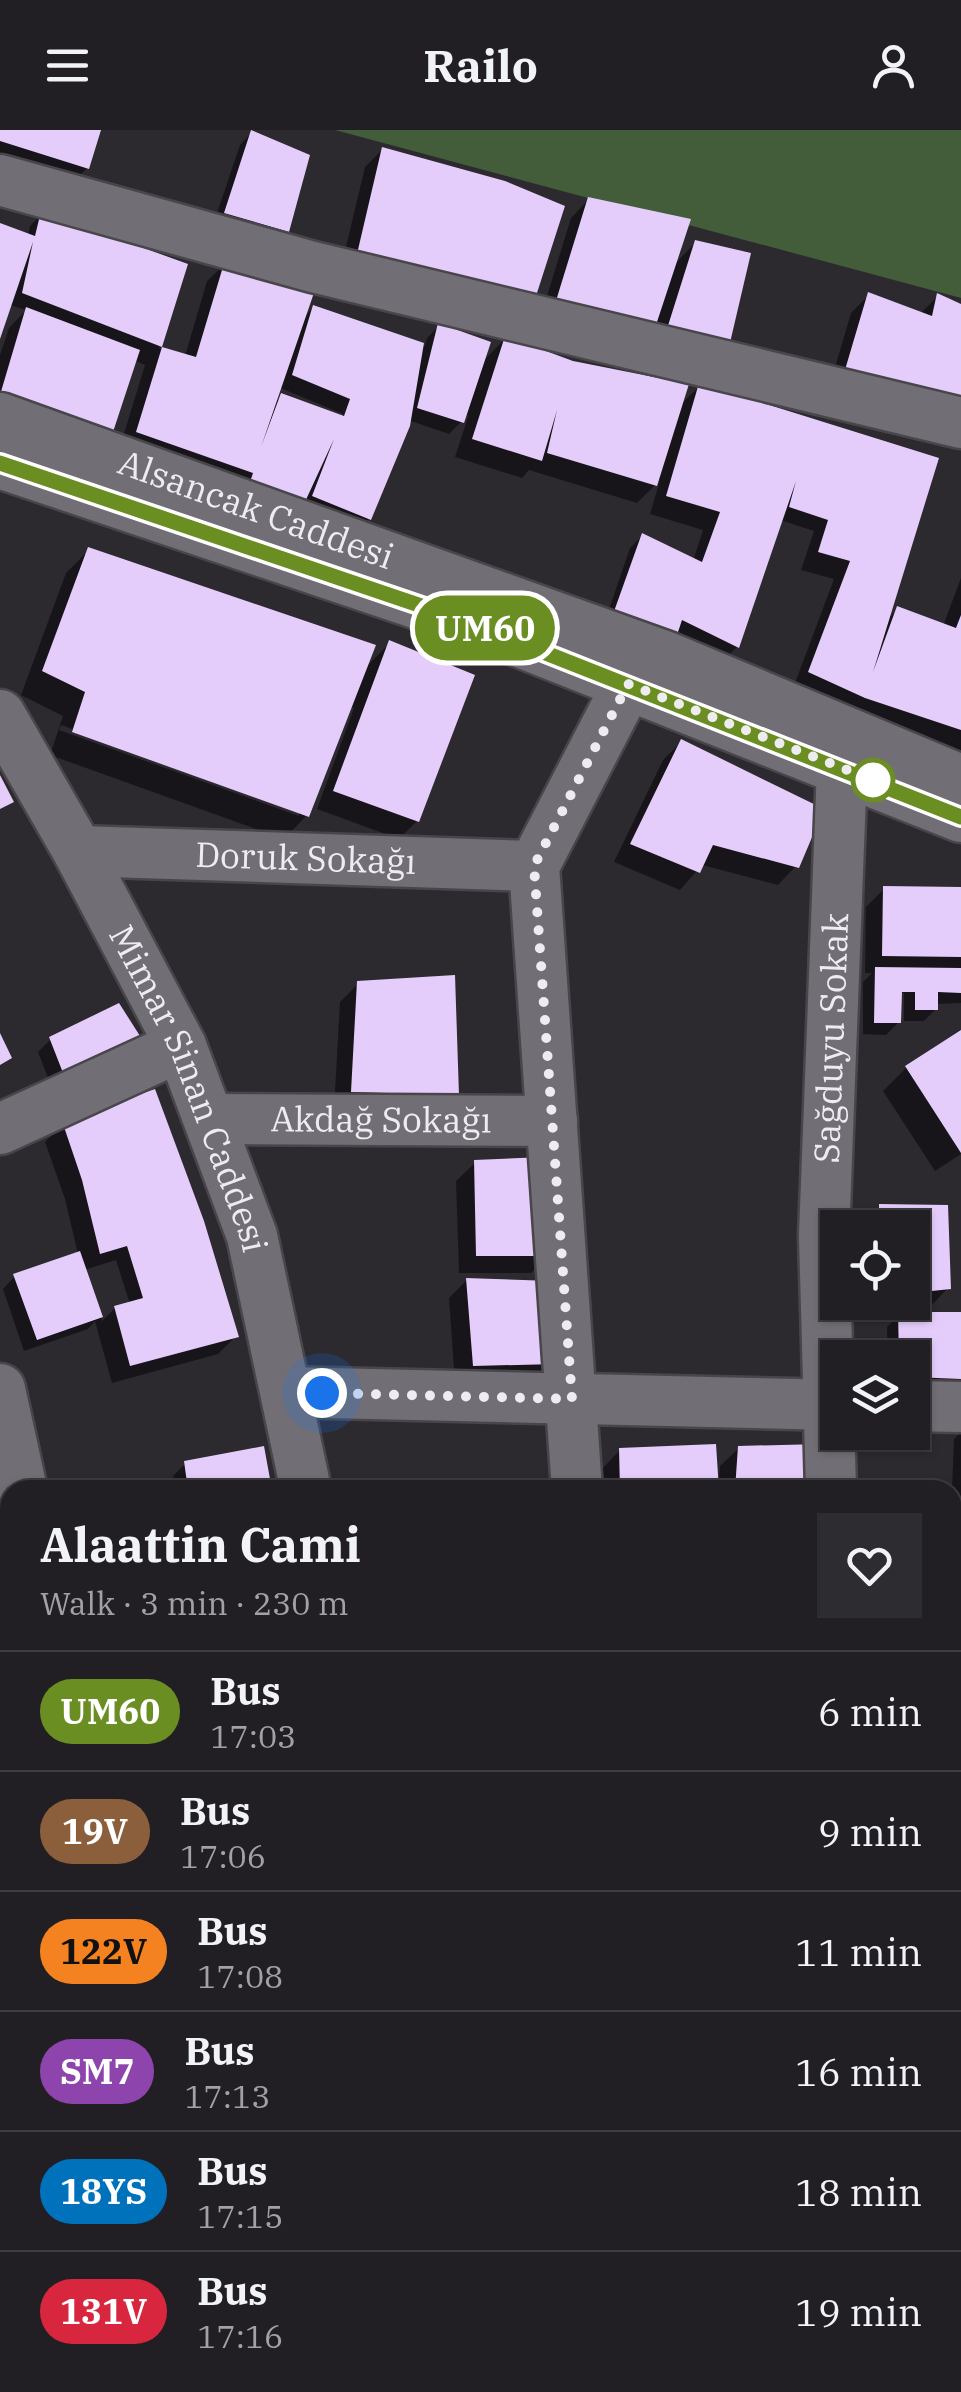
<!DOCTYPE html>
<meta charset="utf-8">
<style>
body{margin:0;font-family:"IBM Plex Serif",serif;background:#2d2c30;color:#f1f3f6;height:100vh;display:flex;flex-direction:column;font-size:38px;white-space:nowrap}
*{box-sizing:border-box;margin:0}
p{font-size:32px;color:#a2a2a6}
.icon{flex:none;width:55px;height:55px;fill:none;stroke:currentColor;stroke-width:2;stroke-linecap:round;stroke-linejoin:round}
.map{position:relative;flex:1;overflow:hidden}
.side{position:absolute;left:0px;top:1350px;width:962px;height:912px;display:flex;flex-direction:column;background:#211f23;border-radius:30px 30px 0 0;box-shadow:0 2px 8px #0004,0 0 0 2px #3e3d41}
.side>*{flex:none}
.badge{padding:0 20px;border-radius:32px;font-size:35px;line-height:65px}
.buttons{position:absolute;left:820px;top:1080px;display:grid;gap:20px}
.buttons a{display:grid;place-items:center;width:110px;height:110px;border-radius:0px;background:#211f23;box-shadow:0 2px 8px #0004,0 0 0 2px #3e3d41;font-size:50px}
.you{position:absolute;width:50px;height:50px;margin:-25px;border:8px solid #fff;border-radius:50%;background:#1a73e8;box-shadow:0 0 0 15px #1a73e833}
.map>.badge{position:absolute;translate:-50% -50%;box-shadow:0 0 0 5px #fff}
.round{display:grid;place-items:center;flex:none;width:105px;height:105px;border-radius:0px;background:#2d2c30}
.headline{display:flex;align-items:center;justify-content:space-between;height:170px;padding:0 40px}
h1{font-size:48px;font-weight:700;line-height:75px}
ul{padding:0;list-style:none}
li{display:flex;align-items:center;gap:30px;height:120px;padding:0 40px;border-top:2px solid #3e3d41}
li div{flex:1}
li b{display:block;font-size:38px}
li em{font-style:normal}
li .badge{min-width:110px;font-weight:700;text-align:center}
header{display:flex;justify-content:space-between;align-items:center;height:130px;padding:0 40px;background:#211f23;font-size:45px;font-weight:700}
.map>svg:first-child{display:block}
.green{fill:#435c39}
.shadow{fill:#0007;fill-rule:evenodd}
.building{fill:#e5cdfb}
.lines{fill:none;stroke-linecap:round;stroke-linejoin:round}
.minor-casing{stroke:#49464b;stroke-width:55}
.minor{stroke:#726e75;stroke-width:50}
.line-casing{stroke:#fff;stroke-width:22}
.line{stroke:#6b8e23;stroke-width:15}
.walk{stroke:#eeecf0;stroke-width:10;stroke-dasharray:0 18}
.stop-dot{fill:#fff;stroke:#6b8e23;stroke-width:5}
.labels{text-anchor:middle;stroke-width:10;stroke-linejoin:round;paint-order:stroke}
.street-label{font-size:35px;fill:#eeecf0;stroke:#232025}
</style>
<header><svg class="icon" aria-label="menu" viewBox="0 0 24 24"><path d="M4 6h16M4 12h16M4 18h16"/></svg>Railo<svg class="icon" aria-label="person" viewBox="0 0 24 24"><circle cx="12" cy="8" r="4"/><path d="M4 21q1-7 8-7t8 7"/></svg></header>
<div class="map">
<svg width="961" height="2262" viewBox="0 0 961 2262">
<rect width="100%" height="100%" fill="#2c292f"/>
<path class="green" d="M 335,0 L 961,0 L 961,168 Z
M 0,1816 L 2,1920 L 10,2039 L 10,2252 L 25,2253 L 25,2262 L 0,2262 Z"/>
<path class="shadow" d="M 0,0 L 98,0 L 87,38 L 69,56 L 0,34 Z
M 252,2 L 287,101 L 275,113 L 213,95 L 240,15 Z
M 383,19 L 515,183 L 340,142 L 365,37 Z
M 589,69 L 674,135 L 695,113 L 748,125 L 650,220 L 658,193 L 634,217 L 539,192 L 571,88 Z
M 42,84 L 185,136 L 159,218 L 185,226 L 207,151 L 226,133 L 302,189 L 313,178 L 425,216 L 427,208 L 439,196 L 481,233 L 505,209 L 680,275 L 700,256 L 814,290 L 886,491 L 898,479 L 943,496 L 961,448 L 961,630 L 792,561 L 834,449 L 801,440 L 814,401 L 780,390 L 737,517 L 719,535 L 602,500 L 630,418 L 642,406 L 693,431 L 703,400 L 650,384 L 660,350 L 637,373 L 529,340 L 522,348 L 455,327 L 469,284 L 449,304 L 408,290 L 369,389 L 351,407 L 119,320 L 145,235 L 134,230 L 0,289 L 0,225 L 9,198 L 26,180 L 10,175 L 0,204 L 0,96 L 28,106 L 30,96 ZM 278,257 L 343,284 L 342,288 L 281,266 L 272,275 Z
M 869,165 L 920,184 L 938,166 L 961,176 L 826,268 L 851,183 Z
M 89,420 L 365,538 L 390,513 L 417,691 L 399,709 L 317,679 L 354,578 L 350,576 L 307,685 L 284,709 L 50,625 L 63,586 L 21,565 L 66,443 ZM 61,595 L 299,680 L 299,686 L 59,600 Z
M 681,612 L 796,736 L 778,755 L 702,735 L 680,760 L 614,732 L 663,630 Z
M 884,759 L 961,760 L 961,873 L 936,874 L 936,879 L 924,891 L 904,891 L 904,863 L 899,863 L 899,892 L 886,905 L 863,904 L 863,852 L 872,843 L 865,843 L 866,777 Z
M 358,854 L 457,964 L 439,982 L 334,979 L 340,872 Z
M 118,876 L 59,976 L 38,922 L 51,909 Z
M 961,903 L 961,1024 L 935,1041 L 883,961 L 906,938 Z
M 63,994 L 236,1206 L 218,1224 L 112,1253 L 95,1191 L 88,1199 L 24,1221 L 3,1159 L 15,1146 L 78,1124 L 65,1069 L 45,1012 ZM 116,1130 L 130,1174 L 115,1178 L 102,1191 L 84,1140 Z
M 475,1033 L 549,1125 L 531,1143 L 459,1143 L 456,1051 Z
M 880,1076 L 946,1077 L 948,1158 L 930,1177 L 863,1182 L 863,1172 L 912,1172 L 912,1098 L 861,1098 Z
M 467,1150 L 554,1233 L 535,1251 L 455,1253 L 449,1168 Z
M 899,1185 L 961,1185 L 961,1273 L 912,1258 L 912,1228 L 888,1228 L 887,1197 Z
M 961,1302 L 961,1609 L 960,1609 L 959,1537 L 952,1544 L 952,1360 L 954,1309 Z
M 739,1318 L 818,1360 L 603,1360 L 602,1339 L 620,1320 L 719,1352 L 720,1336 Z
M 185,1334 L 270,1360 L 175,1360 L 173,1346 Z
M 0,1537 L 10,1537 L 10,1598 L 4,1604 L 0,1604 Z
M 961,1619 L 961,1707 L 952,1707 L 953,1628 Z
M 952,1758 L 961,1758 L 961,1964 L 952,1964 Z
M 119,2252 L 196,2252 L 192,2262 L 117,2262 Z
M 363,2252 L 417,2252 L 417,2255 L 411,2262 L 363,2262 Z
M 441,2252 L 503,2252 L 504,2262 L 441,2262 Z
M 588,2252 L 673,2252 L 665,2260 L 589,2262 Z"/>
<path class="building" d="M 0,0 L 101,0 L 89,39 L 0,11 Z
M 251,0 L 310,25 L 289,102 L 224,83 Z
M 382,17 L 505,51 L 565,76 L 536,166 L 357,124 Z
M 588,67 L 691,89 L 654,201 L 555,174 Z
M 41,81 L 188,134 L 162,217 L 22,163 L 33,112 L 0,209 L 0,93 L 35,106 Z
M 695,110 L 751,123 L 729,217 L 666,202 Z
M 225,130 L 317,154 L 261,317 L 281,263 L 344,286 L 350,269 L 292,245 L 313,175 L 424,213 L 410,296 L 371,390 L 312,366 L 334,309 L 304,374 L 249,355 L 253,343 L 136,302 L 162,217 L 196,227 Z
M 868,162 L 932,186 L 937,163 L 961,174 L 961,278 L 842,250 Z
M 26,177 L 140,220 L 112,305 L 0,265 Z
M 438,193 L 491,212 L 464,293 L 417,278 Z
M 505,206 L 573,231 L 689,254 L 657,356 L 547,323 L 557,280 L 542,331 L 472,309 Z
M 699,253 L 939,328 L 873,542 L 897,476 L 956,498 L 961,485 L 961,600 L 865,568 L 808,542 L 850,431 L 818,422 L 828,390 L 789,377 L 796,351 L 739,518 L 682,490 L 675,511 L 612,487 L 642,403 L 702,432 L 720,382 L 666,366 Z
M 88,417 L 376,515 L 309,687 L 72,602 L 85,562 L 42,541 Z
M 389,510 L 475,545 L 419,692 L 333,661 Z
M 681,609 L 824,679 L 799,738 L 713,715 L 700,743 L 630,714 Z
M 0,645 L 14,672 L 0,679 Z
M 883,756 L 961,757 L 961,827 L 882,826 Z
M 875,837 L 961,838 L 961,863 L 938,862 L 938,880 L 915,880 L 915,862 L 902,862 L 901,893 L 874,893 Z
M 455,845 L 459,965 L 351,962 L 357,851 Z
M 119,873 L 154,928 L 72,966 L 49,907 Z
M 961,900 L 961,1023 L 905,936 Z
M 0,903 L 12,928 L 0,935 Z
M 155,959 L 204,1091 L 239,1207 L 130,1236 L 114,1176 L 143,1168 L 127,1116 L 100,1124 L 82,1050 L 62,991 Z
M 545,1027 L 552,1126 L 476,1126 L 474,1030 Z
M 879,1074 L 948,1075 L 951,1159 L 912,1163 L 912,1098 L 879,1098 Z
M 80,1121 L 103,1187 L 37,1210 L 13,1144 Z
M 466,1148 L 552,1151 L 556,1234 L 473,1236 Z
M 898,1182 L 961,1182 L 961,1249 L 912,1247 L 912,1228 L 899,1228 Z
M 716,1314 L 719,1360 L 620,1360 L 619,1318 Z
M 821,1314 L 821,1360 L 735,1360 L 738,1316 Z
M 264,1316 L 272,1360 L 188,1360 L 184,1331 Z
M 952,1367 L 961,1368 L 961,1530 L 952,1530 Z
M 0,1534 L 10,1534 L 10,1593 L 0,1593 Z
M 952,1756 L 961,1756 L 961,1845 L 952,1845 Z
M 952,1854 L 961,1854 L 961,1947 L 952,1948 Z
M 159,2252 L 199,2252 L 198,2260 Z
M 375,2252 L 420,2252 L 420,2256 L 375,2258 Z
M 452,2252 L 506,2252 L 506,2262 L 453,2262 Z"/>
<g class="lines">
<defs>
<g id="minor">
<path d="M 0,50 L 313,137 L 961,293"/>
<path id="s1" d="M 0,288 L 667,527 L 961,650"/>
<path d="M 0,333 L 457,487 L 961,687"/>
<path id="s2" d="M 0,585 L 78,721 L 181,916 L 252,1106 L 306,1360"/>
<path id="s3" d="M 78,721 L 534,736"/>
<path id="s4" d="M 209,989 L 552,991"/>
<path d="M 0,999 L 181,916"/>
<path d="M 0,1259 L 22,1360"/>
<path d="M 286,1262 L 838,1275"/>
<path d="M 912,1276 L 961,1277"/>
<path d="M 577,1360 L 534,736 L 628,554"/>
<path id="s5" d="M 831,1360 L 824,1105 L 842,638"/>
<path d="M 952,1725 L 961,1724"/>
<path d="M 952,2000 L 961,1999"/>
<path d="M 48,2252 L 49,2262"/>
<path d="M 244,2262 L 245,2252"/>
<path d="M 838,2262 L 961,2256"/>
</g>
</defs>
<use href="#minor" class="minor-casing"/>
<use href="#minor" class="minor"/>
</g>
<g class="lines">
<defs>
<path id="line" d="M 0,333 L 457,488 L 961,687"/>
</defs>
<use href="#line" class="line-casing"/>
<use href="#line" class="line"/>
<path class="walk" d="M 322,1263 L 572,1269 L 534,736 L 628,554 L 873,650"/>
</g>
<circle class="stop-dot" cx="873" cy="650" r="20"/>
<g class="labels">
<g class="street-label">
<text dy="12" stroke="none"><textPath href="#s1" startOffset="272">Alsancak Caddesi</textPath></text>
<text dy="12" stroke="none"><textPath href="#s3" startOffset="228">Doruk Sokağı</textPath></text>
<text dy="12" stroke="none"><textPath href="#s5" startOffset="452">Sağduyu Sokak</textPath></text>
<text dy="12" stroke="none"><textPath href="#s2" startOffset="420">Mimar Sinan Caddesi</textPath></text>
<text dy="12" stroke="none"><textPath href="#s4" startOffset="172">Akdağ Sokağı</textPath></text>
</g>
</g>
</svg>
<div class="buttons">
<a><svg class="icon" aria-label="locate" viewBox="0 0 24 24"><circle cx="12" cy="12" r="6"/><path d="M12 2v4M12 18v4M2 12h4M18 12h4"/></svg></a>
<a><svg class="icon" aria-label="layers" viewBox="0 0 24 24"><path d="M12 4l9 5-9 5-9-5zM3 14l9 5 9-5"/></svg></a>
</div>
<div class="you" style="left:322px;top:1263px"></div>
<b class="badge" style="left:485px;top:498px;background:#6b8e23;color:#fff">UM60</b>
<section class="side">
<div class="headline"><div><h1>Alaattin Cami</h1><p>Walk · 3 min · 230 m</p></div><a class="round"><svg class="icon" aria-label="heart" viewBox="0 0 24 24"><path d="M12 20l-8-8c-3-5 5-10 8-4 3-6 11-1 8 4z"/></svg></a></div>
<ul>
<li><span class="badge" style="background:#6b8e23;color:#fff">UM60</span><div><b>Bus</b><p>17:03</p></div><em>6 min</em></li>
<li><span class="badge" style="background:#8b5e3c;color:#fff">19V</span><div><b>Bus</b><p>17:06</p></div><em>9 min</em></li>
<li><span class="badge" style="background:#f58220;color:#111">122V</span><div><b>Bus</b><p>17:08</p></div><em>11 min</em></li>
<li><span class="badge" style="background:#8e44ad;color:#fff">SM7</span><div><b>Bus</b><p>17:13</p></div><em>16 min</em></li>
<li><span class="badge" style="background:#0072bc;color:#fff">18YS</span><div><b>Bus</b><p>17:15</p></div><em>18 min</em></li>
<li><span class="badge" style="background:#d7263d;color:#fff">131V</span><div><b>Bus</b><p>17:16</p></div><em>19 min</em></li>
</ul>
</section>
</div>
